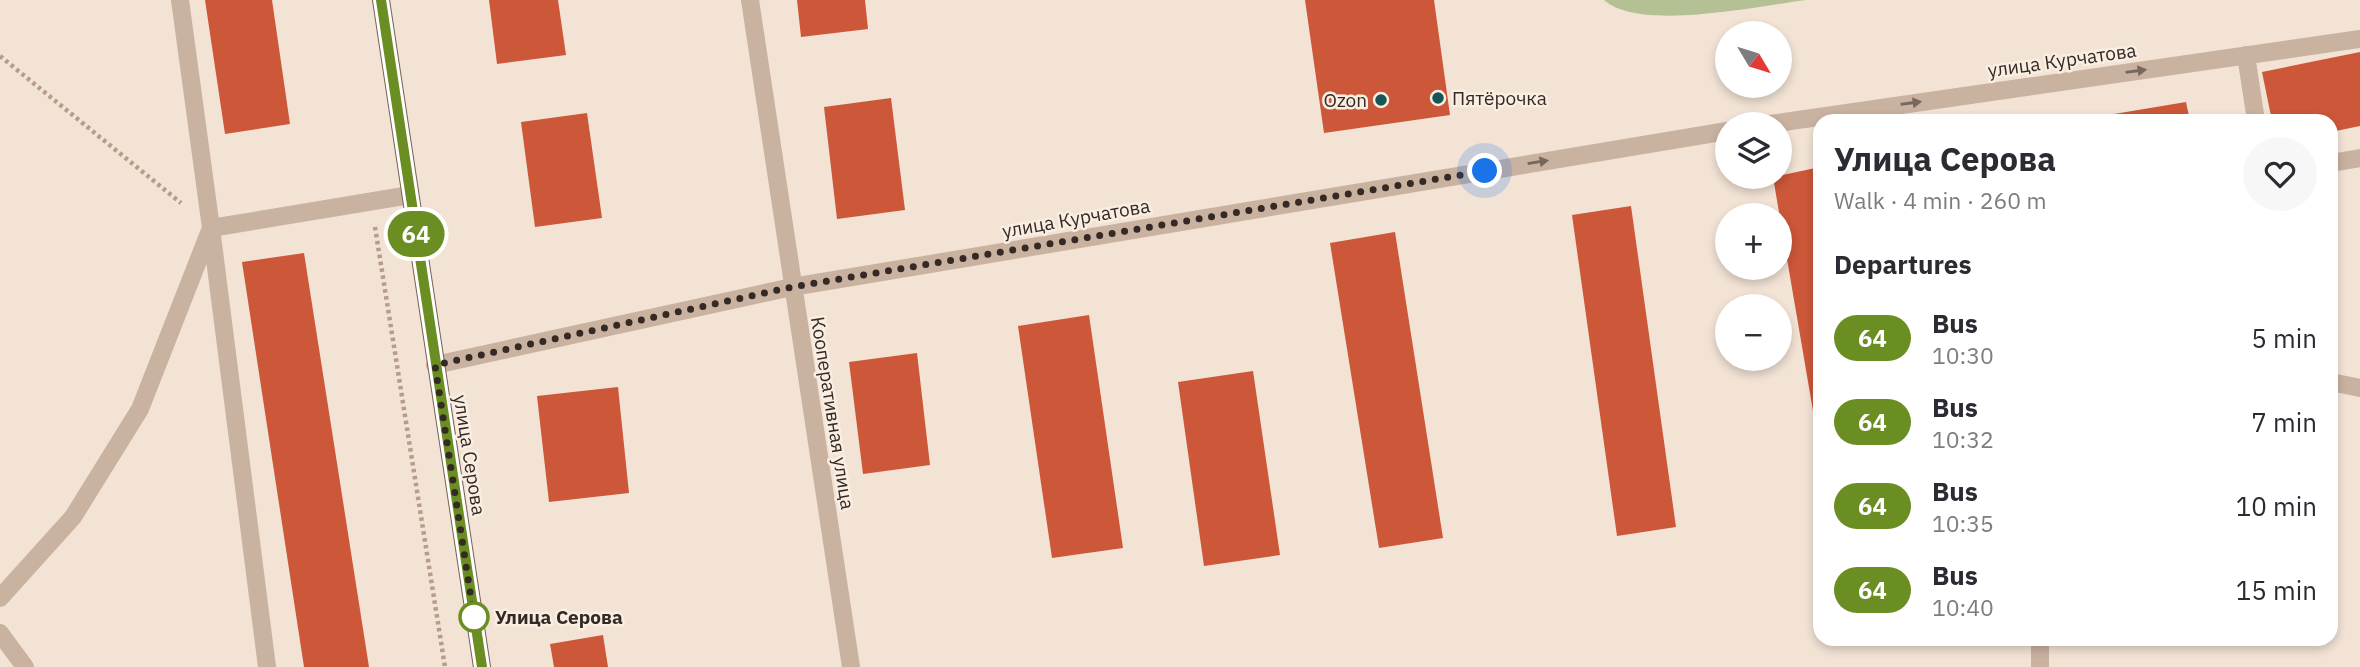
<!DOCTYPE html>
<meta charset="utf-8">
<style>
body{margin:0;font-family:"IBM Plex Sans",sans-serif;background:#f7f7f7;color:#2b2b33;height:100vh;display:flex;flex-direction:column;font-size:26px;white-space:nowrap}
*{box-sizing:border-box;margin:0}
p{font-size:23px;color:#7c7c81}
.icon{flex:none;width:38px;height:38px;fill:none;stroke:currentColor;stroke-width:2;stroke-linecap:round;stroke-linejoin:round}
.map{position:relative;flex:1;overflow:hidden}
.panel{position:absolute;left:1813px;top:114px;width:525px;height:532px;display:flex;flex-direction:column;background:#fff;border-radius:21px;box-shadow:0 4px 10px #0003}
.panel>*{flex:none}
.badge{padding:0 14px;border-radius:23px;font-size:24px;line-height:46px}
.needle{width:46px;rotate:128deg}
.controls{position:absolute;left:1715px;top:21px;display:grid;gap:14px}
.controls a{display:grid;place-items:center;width:77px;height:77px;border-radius:50%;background:#fff;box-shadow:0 4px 10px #0003;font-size:35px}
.you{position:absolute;width:35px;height:35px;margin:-18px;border:5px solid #fff;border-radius:50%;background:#1a73e8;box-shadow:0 0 0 10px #1a73e833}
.map>.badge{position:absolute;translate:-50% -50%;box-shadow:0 0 0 4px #fff}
h2{padding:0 21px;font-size:26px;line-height:63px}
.round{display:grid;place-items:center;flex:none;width:74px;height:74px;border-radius:37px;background:#f7f7f7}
.head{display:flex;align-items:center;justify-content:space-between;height:119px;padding:0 21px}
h1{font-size:33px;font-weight:800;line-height:52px}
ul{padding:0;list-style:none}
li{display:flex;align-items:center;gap:21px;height:84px;padding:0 21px}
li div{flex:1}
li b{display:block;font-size:26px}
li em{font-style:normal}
li .badge{min-width:77px;font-weight:700;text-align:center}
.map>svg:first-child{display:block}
.green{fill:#b4c195}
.building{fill:#cc5739}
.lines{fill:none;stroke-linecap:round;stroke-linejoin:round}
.path{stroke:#b69c8c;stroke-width:4.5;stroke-dasharray:3.5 3.5;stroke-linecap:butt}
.minor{stroke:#cab2a1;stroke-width:18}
.major{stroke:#775f54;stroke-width:18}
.oneway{fill:#78675c}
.line-casing{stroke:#fff;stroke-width:16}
.line{stroke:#6b8e23;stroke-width:10}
.walk{stroke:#342924;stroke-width:7;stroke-dasharray:0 12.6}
.poi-dot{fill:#185557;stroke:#faeee2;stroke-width:2.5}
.stop-dot{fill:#fff;stroke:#6b8e23;stroke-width:3.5}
.labels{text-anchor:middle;stroke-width:5;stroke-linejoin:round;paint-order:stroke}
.street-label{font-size:19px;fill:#342924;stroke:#faeee2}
.poi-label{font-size:19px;fill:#342924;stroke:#faeee2;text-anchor:start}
.stop-label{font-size:19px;font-weight:bold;fill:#342924;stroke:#faeee2;text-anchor:start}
</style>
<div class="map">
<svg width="2360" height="667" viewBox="0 0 2360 667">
<rect width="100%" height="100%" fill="#f2e3d5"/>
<path class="green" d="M 1604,0 L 1806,0 C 1759,6 1639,32 1604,0 Z"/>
<path class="building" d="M 205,0 L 272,0 L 290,124 L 225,134 Z
M 489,0 L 558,0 L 566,55 L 497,64 Z
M 797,0 L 865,0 L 868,29 L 801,37 Z
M 1305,0 L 1434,0 L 1450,115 L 1324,133 Z
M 2360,52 L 2360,126 L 2331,132 L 2331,121 L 2272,121 L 2262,72 Z
M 891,98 L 905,210 L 837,219 L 824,107 Z
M 2186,102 L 2190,121 L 2084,121 L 2084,119 Z
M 587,113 L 602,218 L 535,227 L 521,122 Z
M 1820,167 L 1820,446 L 1819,446 L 1773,177 Z
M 1631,206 L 1676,527 L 1617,536 L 1572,215 Z
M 1395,232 L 1443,538 L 1379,548 L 1330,243 Z
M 304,253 L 369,667 L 304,667 L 242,262 Z
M 1089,315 L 1123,548 L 1052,558 L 1018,326 Z
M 917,353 L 930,465 L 863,474 L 849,362 Z
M 1253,371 L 1280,555 L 1204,566 L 1178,382 Z
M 618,387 L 629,493 L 549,502 L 537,396 Z
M 603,635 L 608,667 L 554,667 L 550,644 Z"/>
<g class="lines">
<path class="path" d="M 0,56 L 181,203
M 375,227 L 445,667"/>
<path class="minor" d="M 750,0 L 851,667
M 2246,55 L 2256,121
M 1770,124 L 2360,39
M 2331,163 L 2360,158
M 435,365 L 792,287 L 1727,131
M 2331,382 L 2360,388
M 0,598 L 73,517 L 140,409 L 211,228 L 180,0
M 0,633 L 25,667
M 267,667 L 211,228 L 410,195
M 2040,667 L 2040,639"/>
<path class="major" d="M 381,0 L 482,667"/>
</g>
<defs><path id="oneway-solid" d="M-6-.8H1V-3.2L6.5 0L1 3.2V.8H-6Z" transform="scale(1.75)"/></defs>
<g class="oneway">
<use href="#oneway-solid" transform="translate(2136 71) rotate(-8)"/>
<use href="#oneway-solid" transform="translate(1911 103) rotate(-8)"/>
<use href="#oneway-solid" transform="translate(1538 162) rotate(-9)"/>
</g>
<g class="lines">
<defs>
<path id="line" d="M 381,0 L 482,667"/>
</defs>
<use href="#line" class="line-casing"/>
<use href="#line" class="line"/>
<path class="walk" d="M 474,617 L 435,365 L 792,287 L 1485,171"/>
</g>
<g class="poi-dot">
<circle cx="1438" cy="98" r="7"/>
<circle cx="1381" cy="100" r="7"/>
</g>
<circle class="stop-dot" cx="474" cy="617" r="14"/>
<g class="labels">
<g class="street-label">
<text transform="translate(2062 60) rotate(-8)" y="7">улица Курчатова</text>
<text transform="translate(1076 218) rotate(-10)" y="7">улица Курчатова</text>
<text transform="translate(833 413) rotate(81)" y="7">Кооперативная улица</text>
<text transform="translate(470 455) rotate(81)" y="7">улица Серова</text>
</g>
<g class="poi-label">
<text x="1452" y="105">Пятёрочка</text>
<text x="1367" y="107" text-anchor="end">Ozon</text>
</g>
<g class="stop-label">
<text x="495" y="624">Улица Серова</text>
</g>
</g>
</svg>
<div class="controls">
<a><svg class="needle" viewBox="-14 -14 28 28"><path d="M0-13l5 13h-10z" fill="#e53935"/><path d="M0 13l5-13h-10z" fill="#7c7c81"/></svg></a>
<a><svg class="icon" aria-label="layers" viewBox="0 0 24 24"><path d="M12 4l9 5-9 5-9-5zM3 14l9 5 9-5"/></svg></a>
<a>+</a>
<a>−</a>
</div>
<div class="you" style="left:1485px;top:171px"></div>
<b class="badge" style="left:416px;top:234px;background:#6b8e23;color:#fff">64</b>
<section class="panel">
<div class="head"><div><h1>Улица Серова</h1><p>Walk · 4 min · 260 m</p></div><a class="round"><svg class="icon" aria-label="heart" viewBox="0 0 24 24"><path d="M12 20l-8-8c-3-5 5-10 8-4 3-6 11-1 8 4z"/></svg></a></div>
<h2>Departures</h2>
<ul>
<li><span class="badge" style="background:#6b8e23;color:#fff">64</span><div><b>Bus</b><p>10:30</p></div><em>5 min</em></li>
<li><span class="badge" style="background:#6b8e23;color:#fff">64</span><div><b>Bus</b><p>10:32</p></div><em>7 min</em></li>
<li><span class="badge" style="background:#6b8e23;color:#fff">64</span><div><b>Bus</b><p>10:35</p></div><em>10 min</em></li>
<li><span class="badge" style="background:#6b8e23;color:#fff">64</span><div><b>Bus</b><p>10:40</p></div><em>15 min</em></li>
</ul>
</section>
</div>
